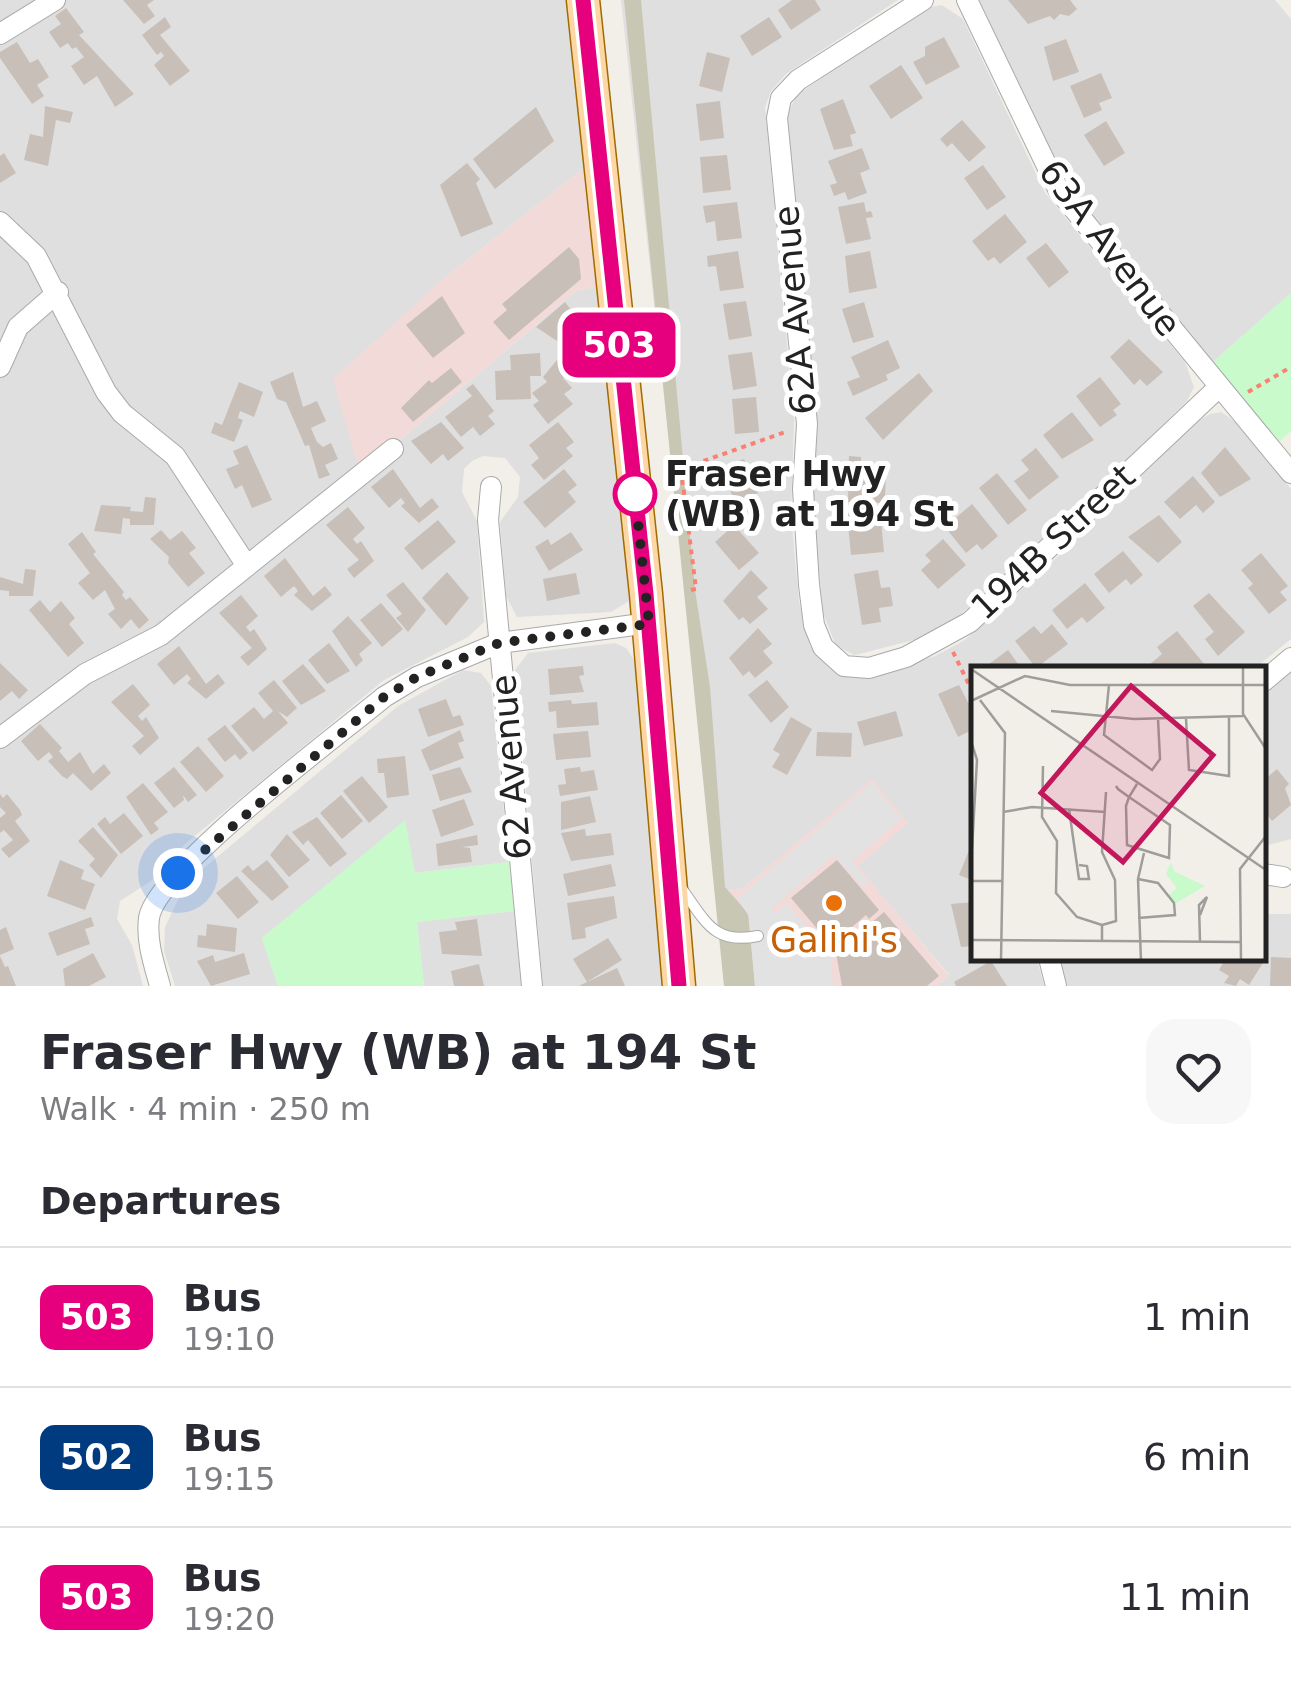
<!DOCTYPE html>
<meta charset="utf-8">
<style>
body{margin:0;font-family:"DejaVu Sans",sans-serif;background:#f7f7f7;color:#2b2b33;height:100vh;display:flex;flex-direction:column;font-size:38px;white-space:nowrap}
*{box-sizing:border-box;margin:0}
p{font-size:32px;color:#7c7c81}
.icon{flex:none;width:55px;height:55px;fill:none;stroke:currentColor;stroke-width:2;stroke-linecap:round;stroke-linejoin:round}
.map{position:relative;height:986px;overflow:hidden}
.details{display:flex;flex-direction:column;background:#fff;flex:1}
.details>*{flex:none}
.badge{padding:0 20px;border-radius:15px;font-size:35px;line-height:65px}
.you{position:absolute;width:50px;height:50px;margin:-25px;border:8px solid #fff;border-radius:50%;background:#1a73e8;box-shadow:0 0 0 15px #1a73e833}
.map>.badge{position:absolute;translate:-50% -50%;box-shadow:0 0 0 5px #fff}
h2{padding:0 40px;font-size:38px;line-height:90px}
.round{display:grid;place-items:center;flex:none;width:105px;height:105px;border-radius:30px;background:#f7f7f7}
.overview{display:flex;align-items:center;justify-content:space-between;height:170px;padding:0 40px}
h1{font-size:48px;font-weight:600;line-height:75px}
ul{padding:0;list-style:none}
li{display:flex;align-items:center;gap:30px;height:140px;padding:0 40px;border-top:2px solid #e1e1e2}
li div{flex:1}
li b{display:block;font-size:38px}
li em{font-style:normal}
li .badge{min-width:110px;font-weight:700;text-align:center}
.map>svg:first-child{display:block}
.residential{fill:#e0dfdf}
.commercial{fill:#f2dad9}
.construction{fill:#c7c7b4}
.park{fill:#c8facc}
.parking{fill:#e2e2e2}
.building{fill:#c7bfb8}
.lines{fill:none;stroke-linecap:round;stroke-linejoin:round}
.service-casing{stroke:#a9a9a9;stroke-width:12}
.minor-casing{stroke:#a9a9a9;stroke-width:22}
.primary-casing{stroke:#a06b00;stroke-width:35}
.path{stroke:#fa8072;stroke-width:4;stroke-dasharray:5 5;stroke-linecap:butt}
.service{stroke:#fff;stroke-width:10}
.minor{stroke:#fff;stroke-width:20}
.primary{stroke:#fcd6a4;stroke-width:32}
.line-casing{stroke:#fff;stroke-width:22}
.line{stroke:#e6007e;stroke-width:15}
.walk{stroke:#222;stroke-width:10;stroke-dasharray:0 18}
.stop-dot{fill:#fff;stroke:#e6007e;stroke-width:5}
.food-dot{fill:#e8710a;stroke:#fff;stroke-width:4}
.labels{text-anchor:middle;stroke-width:10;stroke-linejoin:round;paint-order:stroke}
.street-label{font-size:35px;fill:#222;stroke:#fff}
.stop-label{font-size:35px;font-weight:bold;fill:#222;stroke:#fff;text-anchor:start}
.food-label{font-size:35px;fill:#c56008;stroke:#fff}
.inset-road{fill:none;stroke:#9f9d99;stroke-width:2.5}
.view{fill:#c2185b;fill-opacity:0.15;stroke:#c2185b;stroke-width:5}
.inset-edge{fill:none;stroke:#222;stroke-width:5}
</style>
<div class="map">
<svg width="1291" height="986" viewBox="0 0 1291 986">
<rect width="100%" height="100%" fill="#f2efe9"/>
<path class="residential" d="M 0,0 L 576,0 L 592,162 L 444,278 L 400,440 L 576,291 L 604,285 L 629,601 L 611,612 L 517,617 L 506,596 L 500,522 L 518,497 L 520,477 L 505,458 L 483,456 L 472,461 L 464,469 L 462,492 L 477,521 L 484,622 L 468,637 L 384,680 L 185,844 L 151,881 L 120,901 L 117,919 L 132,945 L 143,986 L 0,986 Z
M 621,0 L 898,0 L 786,74 L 771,91 L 765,107 L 794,420 L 791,515 L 799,602 L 810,646 L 829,668 L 842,675 L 870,676 L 935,656 L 965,640 L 1064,551 L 1193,424 L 1210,414 L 1221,412 L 1237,423 L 1291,489 L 1291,639 L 1255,668 L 974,668 L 974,958 L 1037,959 L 1044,986 L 937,986 L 949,975 L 857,866 L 872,780 L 742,889 L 718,892 Z
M 979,0 L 1275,0 L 1291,19 L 1291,293 L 1213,362 L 1065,181 Z
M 942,5 L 963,19 L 1045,193 L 1185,362 L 1194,387 L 1187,401 L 1035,549 L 959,616 L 918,639 L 855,655 L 836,646 L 823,613 L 813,511 L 815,410 L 787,114 L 798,94 L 925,8 Z
M 615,643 L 626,648 L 637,664 L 663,986 L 543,986 L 515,670 L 528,653 Z
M 1291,668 L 1291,839 L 1264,846 L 1264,691 Z
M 463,670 L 481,673 L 491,686 L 509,862 L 414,873 L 405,822 L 262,938 L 278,986 L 175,986 L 164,951 L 165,927 L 186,883 L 398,706 Z
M 514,911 L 521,986 L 424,986 L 417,922 Z
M 1264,914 L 1291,914 L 1291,986 L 1067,986 L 1060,959 L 1264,958 Z"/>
<path class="commercial" d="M 592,162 L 604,285 L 576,291 L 400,440 L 358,466 L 333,379 L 444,278 Z
M 872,779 L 908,823 L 858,866 L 949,976 L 937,986 L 727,986 L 718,892 L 742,889 Z"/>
<path class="construction" d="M 624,0 L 641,0 L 695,590 L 710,687 L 725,887 L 748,913 L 755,986 L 724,986 Z"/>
<path class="park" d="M 1291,293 L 1291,431 L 1279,442 L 1213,362 Z
M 405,820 L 415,873 L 509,862 L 514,911 L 417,922 L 424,986 L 278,986 L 262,938 Z"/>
<path class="parking" d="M 872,783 L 901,819 L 852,861 L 868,882 L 863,887 L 834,855 L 773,907 L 775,914 L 787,904 L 830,955 L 833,986 L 755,986 L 749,916 L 737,899 Z"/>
<path class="building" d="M 123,0 L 154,0 L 147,5 L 155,16 L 144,24 Z
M 792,0 L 815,0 L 821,10 L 791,30 L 778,10 Z
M 1008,0 L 1070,0 L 1077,9 L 1069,16 L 1060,14 L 1054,20 L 1050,16 L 1028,24 Z
M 66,8 L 84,32 L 79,35 L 134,94 L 115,107 L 97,76 L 84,85 L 71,66 L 84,57 L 76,47 L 72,49 L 68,43 L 60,48 L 49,32 L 61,24 L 55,16 Z
M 165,17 L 171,27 L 160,35 L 190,71 L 170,86 L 154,65 L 164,56 L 161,52 L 157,55 L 142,35 Z
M 769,17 L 782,37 L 752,56 L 740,36 Z
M 944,37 L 960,67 L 926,85 L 913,62 L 925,56 L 925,47 Z
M 1066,39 L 1079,72 L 1053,81 L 1044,47 Z
M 17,42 L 30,63 L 38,59 L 49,77 L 37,85 L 44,96 L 32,104 L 0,58 L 0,52 Z
M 707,52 L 730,58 L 722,92 L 699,86 Z
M 901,65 L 923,98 L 891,119 L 869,86 Z
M 1101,73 L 1112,98 L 1099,103 L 1102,110 L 1084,118 L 1070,86 Z
M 843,99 L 856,133 L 850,135 L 853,146 L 834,150 L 820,109 Z
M 720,101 L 724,138 L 700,141 L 696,104 Z
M 45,106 L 73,112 L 70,123 L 56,120 L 48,166 L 24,160 L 30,134 L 43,137 Z
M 536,107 L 554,141 L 495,189 L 473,159 Z
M 962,120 L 986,147 L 969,162 L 952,143 L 947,147 L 940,139 Z
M 1106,121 L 1125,153 L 1104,166 L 1084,135 Z
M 862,148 L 870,169 L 860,173 L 867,193 L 848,200 L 845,192 L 834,196 L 830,185 L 837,183 L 828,161 Z
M 4,153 L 16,173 L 0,183 L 0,156 Z
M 727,155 L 731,190 L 703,193 L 700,157 Z
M 467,163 L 480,179 L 476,183 L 493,224 L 461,237 L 440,185 Z
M 983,165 L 1006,197 L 987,210 L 964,178 Z
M 737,202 L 742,238 L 717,241 L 715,221 L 706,223 L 703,206 Z
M 864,202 L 866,212 L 871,211 L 873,217 L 866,218 L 871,239 L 846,244 L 838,207 Z
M 1005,214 L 1027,242 L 1000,264 L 994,257 L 988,261 L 972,241 Z
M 1046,243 L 1069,272 L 1049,288 L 1026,258 Z
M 569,247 L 579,259 L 581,279 L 509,340 L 493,322 L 507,310 L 502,304 Z
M 738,251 L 744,288 L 720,291 L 716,266 L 708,267 L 707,256 Z
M 870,251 L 877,288 L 849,293 L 845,256 Z
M 442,296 L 465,333 L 433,358 L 406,325 Z
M 746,301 L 752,336 L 729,340 L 723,304 Z
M 565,302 L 572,311 L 557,341 L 536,327 Z
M 864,302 L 874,337 L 853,343 L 842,309 Z
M 1129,339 L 1163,372 L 1147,386 L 1140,379 L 1134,385 L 1110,357 Z
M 888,340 L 900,368 L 886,375 L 888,380 L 853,396 L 847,382 L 860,377 L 851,357 Z
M 752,352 L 757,386 L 733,390 L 728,355 Z
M 540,353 L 541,376 L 530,376 L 531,399 L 496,400 L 495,371 L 511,370 L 510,355 Z
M 557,360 L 568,374 L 563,378 L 572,388 L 564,394 L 573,404 L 548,424 L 533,405 L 539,401 L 532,393 L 547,382 L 543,377 Z
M 451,368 L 462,382 L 413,422 L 401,408 L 429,380 L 432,383 Z
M 293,372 L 303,407 L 317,401 L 326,421 L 311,428 L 317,442 L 323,447 L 331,443 L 338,459 L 325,465 L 330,475 L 319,479 L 309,445 L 305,446 L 286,402 L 277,399 L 270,382 Z
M 919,373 L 933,391 L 883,440 L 865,418 Z
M 1100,377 L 1121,404 L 1113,410 L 1117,415 L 1100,427 L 1076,396 Z
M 239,382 L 263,392 L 254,417 L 240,411 L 238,418 L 243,420 L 234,442 L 211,433 L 215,422 L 222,425 Z
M 473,384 L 494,411 L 488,416 L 495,424 L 480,436 L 473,427 L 461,437 L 445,417 L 472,396 L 466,389 Z
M 756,397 L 759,432 L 735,434 L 732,399 Z
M 1072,412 L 1094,440 L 1062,459 L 1043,435 Z
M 441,422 L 464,448 L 448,461 L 443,454 L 431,464 L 411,441 Z
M 558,422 L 574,442 L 566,448 L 573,456 L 544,480 L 531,465 L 539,458 L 529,445 Z
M 247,445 L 272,500 L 252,508 L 242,485 L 235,489 L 226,469 L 239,464 L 233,451 Z
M 1225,447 L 1251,479 L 1220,497 L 1201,473 Z
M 1036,448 L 1059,477 L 1029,500 L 1014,481 L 1029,470 L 1021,460 Z
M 849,456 L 861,457 L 861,465 L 886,466 L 885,503 L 848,502 Z
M 744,459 L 758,493 L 735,502 L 721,468 Z
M 393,469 L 420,508 L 432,498 L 439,507 L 419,523 L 401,506 L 405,503 L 401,498 L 389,508 L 371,487 Z
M 564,469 L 577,485 L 568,492 L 576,502 L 545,528 L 523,502 Z
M 997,473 L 1027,510 L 1008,525 L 979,488 Z
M 1193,476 L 1215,502 L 1203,513 L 1196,505 L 1180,519 L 1164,502 Z
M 145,497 L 156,498 L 154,525 L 130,525 L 130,519 L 123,518 L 121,534 L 94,531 L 101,505 L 131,507 L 130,511 L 143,512 Z
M 972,504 L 998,536 L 982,550 L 977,544 L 966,553 L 945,527 Z
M 348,507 L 365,528 L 353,539 L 357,544 L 361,541 L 374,561 L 354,578 L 347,569 L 359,560 L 326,525 Z
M 880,510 L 884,552 L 851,555 L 847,513 Z
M 1159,515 L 1182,542 L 1158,563 L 1128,537 Z
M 438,520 L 456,542 L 422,570 L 404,548 Z
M 734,525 L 759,553 L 739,570 L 715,542 Z
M 161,530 L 170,540 L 182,531 L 196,548 L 189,553 L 205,573 L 188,587 L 168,563 L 169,557 L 150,539 Z
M 82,532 L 96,552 L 93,554 L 124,592 L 122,595 L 126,600 L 130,597 L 149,620 L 139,629 L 131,619 L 121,629 L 108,614 L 115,609 L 105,590 L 93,600 L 78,583 L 90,573 L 68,544 Z
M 571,532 L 583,550 L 549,571 L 535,547 L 548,539 L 551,545 Z
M 943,539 L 966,565 L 938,589 L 921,570 L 931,561 L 925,555 Z
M 1123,551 L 1143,575 L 1131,585 L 1126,579 L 1109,593 L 1094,574 Z
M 1261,553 L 1288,586 L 1280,592 L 1287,600 L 1269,614 L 1248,588 L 1253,584 L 1241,570 Z
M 285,558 L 313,596 L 325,586 L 332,595 L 312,611 L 294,595 L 298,591 L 294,586 L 281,597 L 264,576 Z
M 25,569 L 36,570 L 33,596 L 9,596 L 9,591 L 0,590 L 0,577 L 23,584 Z
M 751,570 L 768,588 L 757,597 L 768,609 L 750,624 L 743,617 L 739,620 L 723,601 Z
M 878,570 L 881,588 L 890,587 L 893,606 L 879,608 L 881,622 L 862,625 L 854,574 Z
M 447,572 L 469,598 L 446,626 L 422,598 Z
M 576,573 L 580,594 L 547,601 L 543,579 Z
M 403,582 L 426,610 L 408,632 L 396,618 L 402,614 L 386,595 Z
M 1085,583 L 1105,608 L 1087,623 L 1082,617 L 1067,629 L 1052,610 Z
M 1209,593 L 1245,632 L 1218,656 L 1205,639 L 1214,632 L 1193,606 Z
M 241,595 L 258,616 L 246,627 L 250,632 L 254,629 L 267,649 L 248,666 L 240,657 L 252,648 L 219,613 Z
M 40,600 L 50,612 L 61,601 L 75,618 L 69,624 L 84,643 L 68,657 L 29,610 Z
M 381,603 L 403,629 L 382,647 L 360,620 Z
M 348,616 L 372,643 L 359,654 L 363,660 L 356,667 L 332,631 Z
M 1052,624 L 1068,644 L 1036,668 L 1015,641 L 1034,626 L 1041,634 Z
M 758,628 L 772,644 L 763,651 L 773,663 L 755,678 L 749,671 L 743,676 L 729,658 Z
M 1177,631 L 1205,665 L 1152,668 L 1149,665 L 1162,654 L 1157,647 Z
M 329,643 L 350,671 L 327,684 L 308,660 Z
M 179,646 L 206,684 L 218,674 L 225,683 L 206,699 L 187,683 L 191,679 L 187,674 L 174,685 L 157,664 Z
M 1008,650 L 1021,668 L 992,668 L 989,664 Z
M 0,663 L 28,690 L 19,699 L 12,691 L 0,701 Z
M 303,664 L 326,691 L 301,705 L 282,681 Z
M 583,666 L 584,675 L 579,676 L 584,692 L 550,695 L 548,669 Z
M 274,680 L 297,708 L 287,717 L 278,711 L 288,723 L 253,752 L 231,726 L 254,707 L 264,719 L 273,711 L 258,693 Z
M 767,680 L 789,707 L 771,723 L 748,695 Z
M 133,684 L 150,705 L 138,716 L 142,721 L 146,717 L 159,738 L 140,755 L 132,746 L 144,736 L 111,702 Z
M 959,685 L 974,714 L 974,729 L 958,737 L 938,694 Z
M 446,699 L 453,717 L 460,715 L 464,725 L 428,737 L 418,709 Z
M 571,700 L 572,704 L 597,702 L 599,725 L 557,728 L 556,711 L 549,712 L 548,702 Z
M 896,711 L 903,736 L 864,746 L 857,722 Z
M 791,717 L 812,729 L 787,775 L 772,767 L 780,754 L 773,750 Z
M 40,724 L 62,748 L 59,751 L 68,762 L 80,752 L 93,774 L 104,764 L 111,773 L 91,791 L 73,773 L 67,779 L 62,776 L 48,761 L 53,757 L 49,752 L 38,761 L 21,741 Z
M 225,725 L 248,753 L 240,760 L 235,754 L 225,762 L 207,739 Z
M 460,730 L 464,741 L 458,743 L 464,758 L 430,771 L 421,750 Z
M 588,731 L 591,757 L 556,760 L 553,734 Z
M 817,732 L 852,733 L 851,757 L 816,756 Z
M 198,746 L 224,776 L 206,792 L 180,762 Z
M 405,756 L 409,795 L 387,798 L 384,773 L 378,773 L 377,759 Z
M 174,767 L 197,795 L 188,802 L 183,795 L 184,800 L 174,808 L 154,783 Z
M 460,767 L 472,792 L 440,801 L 432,775 Z
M 580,767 L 581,772 L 594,770 L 598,790 L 560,796 L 558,785 L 566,784 L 564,769 Z
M 1277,769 L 1289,784 L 1285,788 L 1291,805 L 1272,821 L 1264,811 L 1264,780 Z
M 362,776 L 388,807 L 369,823 L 343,791 Z
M 143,783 L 168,812 L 154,823 L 159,829 L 151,835 L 126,797 Z
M 0,794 L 3,798 L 7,794 L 20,810 L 22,815 L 15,821 L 30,841 L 9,858 L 1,849 L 13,840 L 4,830 L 0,833 L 0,818 L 6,813 L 0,807 Z
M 341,795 L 363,821 L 342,839 L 320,813 Z
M 590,796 L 596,822 L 561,830 L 561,802 Z
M 464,799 L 474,825 L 441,837 L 432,810 Z
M 124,813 L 143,836 L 121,854 L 97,824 L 105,817 L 110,824 Z
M 317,817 L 347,854 L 330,867 L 308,840 L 303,845 L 292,832 Z
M 93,827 L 118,855 L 101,878 L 89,865 L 95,859 L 78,841 Z
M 585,829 L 586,836 L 611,833 L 614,855 L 571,861 L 561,833 Z
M 287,834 L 310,860 L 289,877 L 270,855 Z
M 477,835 L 478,845 L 462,847 L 470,848 L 472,862 L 438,866 L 436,844 Z
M 970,848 L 974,849 L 974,881 L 959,875 Z
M 60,860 L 84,870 L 81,879 L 95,884 L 85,910 L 47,896 Z
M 267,860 L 289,887 L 272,901 L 241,871 L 248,865 L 253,871 Z
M 837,860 L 879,910 L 869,919 L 866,915 L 831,945 L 791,898 Z
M 611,864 L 616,886 L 568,896 L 563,874 Z
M 237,876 L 259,902 L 238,919 L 216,893 Z
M 614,896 L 617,918 L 585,928 L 586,938 L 572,940 L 567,903 Z
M 974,902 L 974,946 L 961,947 L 951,904 Z
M 884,912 L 939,976 L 927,986 L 842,986 L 836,953 Z
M 91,917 L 94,926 L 85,929 L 90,944 L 57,956 L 48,933 Z
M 477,919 L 482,956 L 442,954 L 439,932 L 457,930 L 455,922 Z
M 207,924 L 237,928 L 235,952 L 197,947 L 198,935 L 206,936 Z
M 6,927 L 14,949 L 0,955 L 0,930 Z
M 608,938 L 622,960 L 587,982 L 573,959 Z
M 93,953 L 106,977 L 89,986 L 65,986 L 63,969 Z
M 244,953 L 250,974 L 211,986 L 197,961 L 213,955 L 215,962 Z
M 0,956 L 5,967 L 8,966 L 16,986 L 0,986 Z
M 1271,957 L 1291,958 L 1291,986 L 1270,986 Z
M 1226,958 L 1266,958 L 1249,985 L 1240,979 L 1236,986 L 1224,983 L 1229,976 L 1219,970 Z
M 991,961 L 1007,986 L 956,986 L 954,982 Z
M 479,964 L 484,986 L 454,986 L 451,971 Z
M 617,968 L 625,986 L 579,986 L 587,982 Z"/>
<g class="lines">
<defs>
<path id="service" d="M 682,889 C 706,922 714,945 758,936"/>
<path id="minor" d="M 923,0 L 798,80 L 781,98 L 777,118 L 807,424 L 803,489 L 809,585 L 814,625 L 823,647 L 844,666 L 869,668 L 906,657 L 970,622 L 1219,387
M 967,0 L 1059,191 L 1291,473
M 0,34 L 55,0
M 0,222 L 36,256 L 106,392 L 122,413 L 175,456 L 245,563
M 0,367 L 18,327 L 58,292
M 491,487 L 488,520 L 532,986
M 1264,681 L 1291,658
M 0,738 L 85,674 L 161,635 L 393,449
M 1264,874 L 1283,877
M 1049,958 L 1056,986
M 160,986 C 154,964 146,941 149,918 C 156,870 340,734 384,697 L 417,677 L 499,643 L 649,623"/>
<path id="primary" d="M 583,0 L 646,594 L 679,986"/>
</defs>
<use href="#service" class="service-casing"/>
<use href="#minor" class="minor-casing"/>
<use href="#primary" class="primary-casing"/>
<path class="path" d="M 1248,392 L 1291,367
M 691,590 L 696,589 L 681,469 L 788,431
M 953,652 L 974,695"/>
<use href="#service" class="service"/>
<use href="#minor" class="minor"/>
<use href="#primary" class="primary"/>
</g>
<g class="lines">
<defs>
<path id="line" d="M 583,0 L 646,594 L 679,986"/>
</defs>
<use href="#line" class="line-casing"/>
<use href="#line" class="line"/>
<path class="walk" d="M 178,873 L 384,697 L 417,677 L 499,643 L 649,624 L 635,494"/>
</g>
<circle class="stop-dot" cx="635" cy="494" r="20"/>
<circle class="food-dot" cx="834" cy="903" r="10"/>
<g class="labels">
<g class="street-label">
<text transform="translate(1110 248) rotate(53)" y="12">63A Avenue</text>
<text transform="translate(795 310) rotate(-95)" y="12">62A Avenue</text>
<text transform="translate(1053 542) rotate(-43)" y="12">194B Street</text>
<text transform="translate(511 767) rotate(-95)" y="12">62 Avenue</text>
</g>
<g class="stop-label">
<text x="665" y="486">Fraser Hwy<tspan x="665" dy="40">(WB) at 194 St</tspan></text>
</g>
<g class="food-label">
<text x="834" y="952">Galini's</text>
</g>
</g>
<g transform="translate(971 666)">
<rect width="295" height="295" fill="#f2efe9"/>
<path d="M 200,196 L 203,205 L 234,220 L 205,237 L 198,229 L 206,222 L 195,208 Z" fill="#c8facc"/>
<path class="inset-road" d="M 272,0 L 272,48 L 295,83M 0,3 L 295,204M 138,19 L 133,69 L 181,104 L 189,93 L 187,53M 9,34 L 34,67 L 30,295M 0,35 L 54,10 L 99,19 L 295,19M 80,45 L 163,53 L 272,50M 215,53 L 218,104 L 258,110 L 258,50M 0,75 L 6,94 L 1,183M 72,100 L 71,151 L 86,175 L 85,227 L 106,251 L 131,259 L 131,274M 145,120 L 147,123 L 158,131 L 196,157 L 199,159 L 198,192 L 156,179 L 155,140 L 158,131 L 166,118M 98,143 L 108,213 L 118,213 L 116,200 L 108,199M 32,146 L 61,141 L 134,146M 0,215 L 31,215M 167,252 L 204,249 L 203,237 L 187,217 L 167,213M 131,259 L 145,255 L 144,214 L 131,186 L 135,126M 0,274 L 269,276M 229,275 L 228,239 L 236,231 L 229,249M 170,295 L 167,213 L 173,187M 270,295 L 269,203 L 295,170"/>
<path class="view" d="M 160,20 L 242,89 L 152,196 L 70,127 Z"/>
<rect width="295" height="295" class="inset-edge"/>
</g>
</svg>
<div class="you" style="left:178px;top:873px"></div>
<b class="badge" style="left:619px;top:345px;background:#e6007e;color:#fff">503</b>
</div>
<section class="details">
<div class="overview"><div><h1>Fraser Hwy (WB) at 194 St</h1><p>Walk · 4 min · 250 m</p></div><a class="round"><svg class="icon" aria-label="heart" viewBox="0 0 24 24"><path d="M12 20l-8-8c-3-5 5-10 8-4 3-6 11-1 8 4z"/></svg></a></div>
<h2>Departures</h2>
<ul>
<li><span class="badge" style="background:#e6007e;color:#fff">503</span><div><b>Bus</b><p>19:10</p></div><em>1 min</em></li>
<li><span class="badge" style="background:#003b80;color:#fff">502</span><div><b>Bus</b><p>19:15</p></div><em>6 min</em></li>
<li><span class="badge" style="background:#e6007e;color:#fff">503</span><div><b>Bus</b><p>19:20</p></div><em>11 min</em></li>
</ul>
</section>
